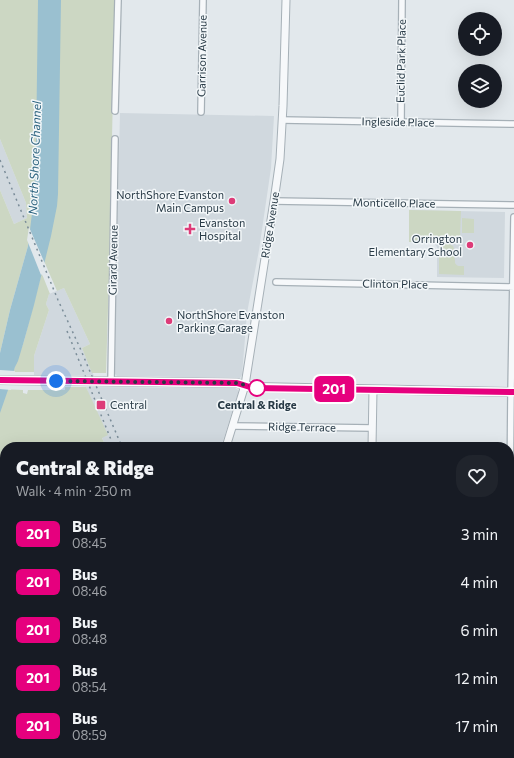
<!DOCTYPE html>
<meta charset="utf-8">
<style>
body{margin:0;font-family:Commissioner,sans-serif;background:#20242c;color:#f1f3f6;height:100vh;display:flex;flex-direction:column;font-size:15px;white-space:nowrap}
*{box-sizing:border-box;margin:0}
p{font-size:13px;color:#9ea1a6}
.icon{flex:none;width:22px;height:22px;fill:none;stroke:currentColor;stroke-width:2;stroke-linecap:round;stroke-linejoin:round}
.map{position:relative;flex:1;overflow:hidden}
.side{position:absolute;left:0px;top:442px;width:514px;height:316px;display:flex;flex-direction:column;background:#171b24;border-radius:16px 16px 0 0;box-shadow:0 4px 16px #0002}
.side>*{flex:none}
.badge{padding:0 8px;border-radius:6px;font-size:14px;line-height:26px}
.controls{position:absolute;left:458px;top:12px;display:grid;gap:8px}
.controls a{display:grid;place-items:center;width:44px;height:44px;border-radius:50%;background:#171b24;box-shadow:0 4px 16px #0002;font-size:20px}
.you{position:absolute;width:20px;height:20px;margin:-10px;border:3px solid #fff;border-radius:50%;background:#1a73e8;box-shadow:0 0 0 6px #1a73e833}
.map>.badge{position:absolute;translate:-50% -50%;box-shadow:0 0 0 2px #fff}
.round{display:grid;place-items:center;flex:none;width:42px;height:42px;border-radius:16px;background:#20242c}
.overview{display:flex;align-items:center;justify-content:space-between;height:68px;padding:0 16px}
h1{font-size:19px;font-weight:800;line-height:30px}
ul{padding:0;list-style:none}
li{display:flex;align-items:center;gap:12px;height:48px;padding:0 16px}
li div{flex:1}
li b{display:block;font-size:15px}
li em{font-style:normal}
li .badge{min-width:44px;font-weight:700;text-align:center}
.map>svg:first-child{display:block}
.built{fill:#d0d8de}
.green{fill:#ccd7c3}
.water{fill:#9ac0d0}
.pier{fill:#e2e8ec}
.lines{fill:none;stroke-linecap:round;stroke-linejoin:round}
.minor-casing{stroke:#a6b0b7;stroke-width:8}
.tertiary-casing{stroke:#a6b0b7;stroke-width:9}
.secondary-casing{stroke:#a6b0b7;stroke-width:10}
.minor{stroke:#f6f8fa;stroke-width:5.5}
.tertiary{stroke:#f6f8fa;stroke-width:7}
.secondary{stroke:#fff;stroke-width:8}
.rail{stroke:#7a8c98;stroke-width:1.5;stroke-dasharray:2 4;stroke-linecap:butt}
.line-casing{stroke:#fff;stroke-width:9}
.line{stroke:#e6007e;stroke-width:6}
.walk{stroke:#283a46;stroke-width:4;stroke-dasharray:0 7.2}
.poi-dot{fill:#dd3b78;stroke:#f3f7f9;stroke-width:1.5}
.stop-dot{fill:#fff;stroke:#e6007e;stroke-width:2}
.labels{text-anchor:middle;stroke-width:3;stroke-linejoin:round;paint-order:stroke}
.street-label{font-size:11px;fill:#283a46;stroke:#f3f7f9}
.poi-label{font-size:11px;fill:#283a46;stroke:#f3f7f9;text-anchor:start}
.stop-label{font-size:11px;font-weight:bold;fill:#283a46;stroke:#f3f7f9}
.water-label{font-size:12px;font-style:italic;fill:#2d647f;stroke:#f3f7f9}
</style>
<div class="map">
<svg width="514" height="758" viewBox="0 0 514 758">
<rect width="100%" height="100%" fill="#e2e8ec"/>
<path class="built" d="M 120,113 L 274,116 L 271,168 L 259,250 L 247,313 L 242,375 L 240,378 L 117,376 L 115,374 L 116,280 Z
M 0,139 L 26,203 L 27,218 L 14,224 L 0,190 Z
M 409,210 L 505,212 L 504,278 L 437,277 L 437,247 L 433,242 L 409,242 Z
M 64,288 L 90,344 L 82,348 L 94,376 L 34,375 L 34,356 L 49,310 L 46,304 L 49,294 Z
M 86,387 L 235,388 L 238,390 L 238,393 L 221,447 L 106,447 L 83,393 L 88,392 Z
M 226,753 L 251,753 L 252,758 L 227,758 Z"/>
<path class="green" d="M 0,0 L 115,0 L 109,276 L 106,373 L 92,373 L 82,348 L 90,344 L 64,288 L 57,291 L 31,231 L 28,246 L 10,310 L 0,353 L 0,190 L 14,224 L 27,218 L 26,203 L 0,139 Z
M 409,210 L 461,211 L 460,239 L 458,242 L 409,242 Z
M 462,218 L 474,219 L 474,233 L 462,233 Z
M 443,243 L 447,243 L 453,246 C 455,250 454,252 454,256 C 455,258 455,260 455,263 C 457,267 460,266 464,266 L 464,275 L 439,274 L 439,248 L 440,246 Z
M 42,274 L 50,294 L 49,294 L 46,304 L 49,310 L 34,356 L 34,372 L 13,372 L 24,341 L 41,275 Z
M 65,387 L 86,387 L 108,435 L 102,438 L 106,447 L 5,447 L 5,559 L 0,559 L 0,389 L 23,390 L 23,393 L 27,394 L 28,390 L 65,390 Z
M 0,578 L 5,579 L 5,648 L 0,648 Z
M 177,753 L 226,753 L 227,758 L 176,758 Z"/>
<path class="water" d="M 38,0 L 61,0 L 58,194 L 57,206 L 51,236 L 34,305 L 24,341 L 18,361 L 15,367 L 8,390 L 0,413 L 0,353 L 10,310 L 28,246 L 34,197 L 36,148 Z"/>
<path class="pier" d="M 29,227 L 46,266 L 43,276 L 42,274 L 41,275 L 27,240 Z
M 0,370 L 15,371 L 11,390 L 0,389 Z"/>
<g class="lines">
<defs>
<path id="minor" d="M 115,111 L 118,0
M 201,112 L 203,0
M 282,120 L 514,124
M 401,122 L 402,0
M 274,201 L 514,205
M 276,282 L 514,287
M 111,381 L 115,139
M 233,426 L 372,428
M 509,498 L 510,495 L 511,392 L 514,217
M 509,503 L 514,503
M 0,693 L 5,693
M 509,709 L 514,709
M 503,758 L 503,753"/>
<path id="tertiary" d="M 226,447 L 245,385 L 274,201 L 280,159 L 283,106 L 286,0
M 372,447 L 373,390
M 0,568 L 5,568
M 509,609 L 514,609
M 131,758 L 133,753
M 370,758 L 370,753"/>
<path id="secondary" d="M 0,380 L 237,383 L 253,387 L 514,392"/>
</defs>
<use href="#minor" class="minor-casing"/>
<use href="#tertiary" class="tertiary-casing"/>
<use href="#secondary" class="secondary-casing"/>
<use href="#minor" class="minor"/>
<use href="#tertiary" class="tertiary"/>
<use href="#secondary" class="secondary"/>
<path class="rail" d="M 0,160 L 58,300 L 80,348 L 122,447
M 67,331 L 114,447
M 233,753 L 234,758"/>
</g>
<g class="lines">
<defs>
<path id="line" d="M 0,380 L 237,383 L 253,388 L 514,392"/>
</defs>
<use href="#line" class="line-casing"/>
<use href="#line" class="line"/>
<path class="walk" d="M 56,381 L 237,383 L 257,388"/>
</g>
<g class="poi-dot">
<circle cx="232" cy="201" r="4"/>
<path d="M188 223h4v4h4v4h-4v4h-4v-4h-4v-4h4z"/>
<circle cx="470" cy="245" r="4"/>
<circle cx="169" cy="321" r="4"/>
<rect x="96" y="400" width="10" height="10" rx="2"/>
</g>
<circle class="stop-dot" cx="257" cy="388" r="8"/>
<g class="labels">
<g class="street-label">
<text transform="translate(202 56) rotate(-89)" y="4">Garrison Avenue</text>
<text transform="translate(401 61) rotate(-89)" y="4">Euclid Park Place</text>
<text transform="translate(398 122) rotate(1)" y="4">Ingleside Place</text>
<text transform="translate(394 203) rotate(1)" y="4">Monticello Place</text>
<text transform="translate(270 225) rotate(-81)" y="4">Ridge Avenue</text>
<text transform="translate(113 260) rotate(-89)" y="4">Girard Avenue</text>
<text transform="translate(395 284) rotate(1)" y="4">Clinton Place</text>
<text transform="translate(302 427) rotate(1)" y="4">Ridge Terrace</text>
</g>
<g class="poi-label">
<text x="224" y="199" text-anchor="end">NorthShore Evanston<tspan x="224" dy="13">Main Campus</tspan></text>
<text x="199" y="227">Evanston<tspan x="199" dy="13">Hospital</tspan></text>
<text x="462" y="243" text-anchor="end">Orrington<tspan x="462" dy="13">Elementary School</tspan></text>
<text x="177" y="319">NorthShore Evanston<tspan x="177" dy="13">Parking Garage</tspan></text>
<text x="110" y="409">Central</text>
</g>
<g class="stop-label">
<text x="257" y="409">Central &amp; Ridge</text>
</g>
<g class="water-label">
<text transform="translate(35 158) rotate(-88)" y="4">North Shore Channel</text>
</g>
</g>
</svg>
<div class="controls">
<a><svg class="icon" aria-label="locate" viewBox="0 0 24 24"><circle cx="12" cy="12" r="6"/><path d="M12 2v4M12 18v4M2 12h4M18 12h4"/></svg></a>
<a><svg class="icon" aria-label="layers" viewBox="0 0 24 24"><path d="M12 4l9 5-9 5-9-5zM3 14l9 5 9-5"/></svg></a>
</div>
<div class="you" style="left:56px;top:381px"></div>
<b class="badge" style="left:334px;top:389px;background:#e6007e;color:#fff">201</b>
<section class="side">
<div class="overview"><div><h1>Central &amp; Ridge</h1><p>Walk · 4 min · 250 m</p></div><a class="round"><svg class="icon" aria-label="heart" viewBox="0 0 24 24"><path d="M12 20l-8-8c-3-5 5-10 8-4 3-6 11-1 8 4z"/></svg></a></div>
<ul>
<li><span class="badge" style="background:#e6007e;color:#fff">201</span><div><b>Bus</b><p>08:45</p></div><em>3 min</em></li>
<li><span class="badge" style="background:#e6007e;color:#fff">201</span><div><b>Bus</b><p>08:46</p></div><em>4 min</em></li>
<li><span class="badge" style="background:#e6007e;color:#fff">201</span><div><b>Bus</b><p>08:48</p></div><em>6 min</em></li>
<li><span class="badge" style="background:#e6007e;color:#fff">201</span><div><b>Bus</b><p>08:54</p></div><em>12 min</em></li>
<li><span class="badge" style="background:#e6007e;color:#fff">201</span><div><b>Bus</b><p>08:59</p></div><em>17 min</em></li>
</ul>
</section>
</div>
